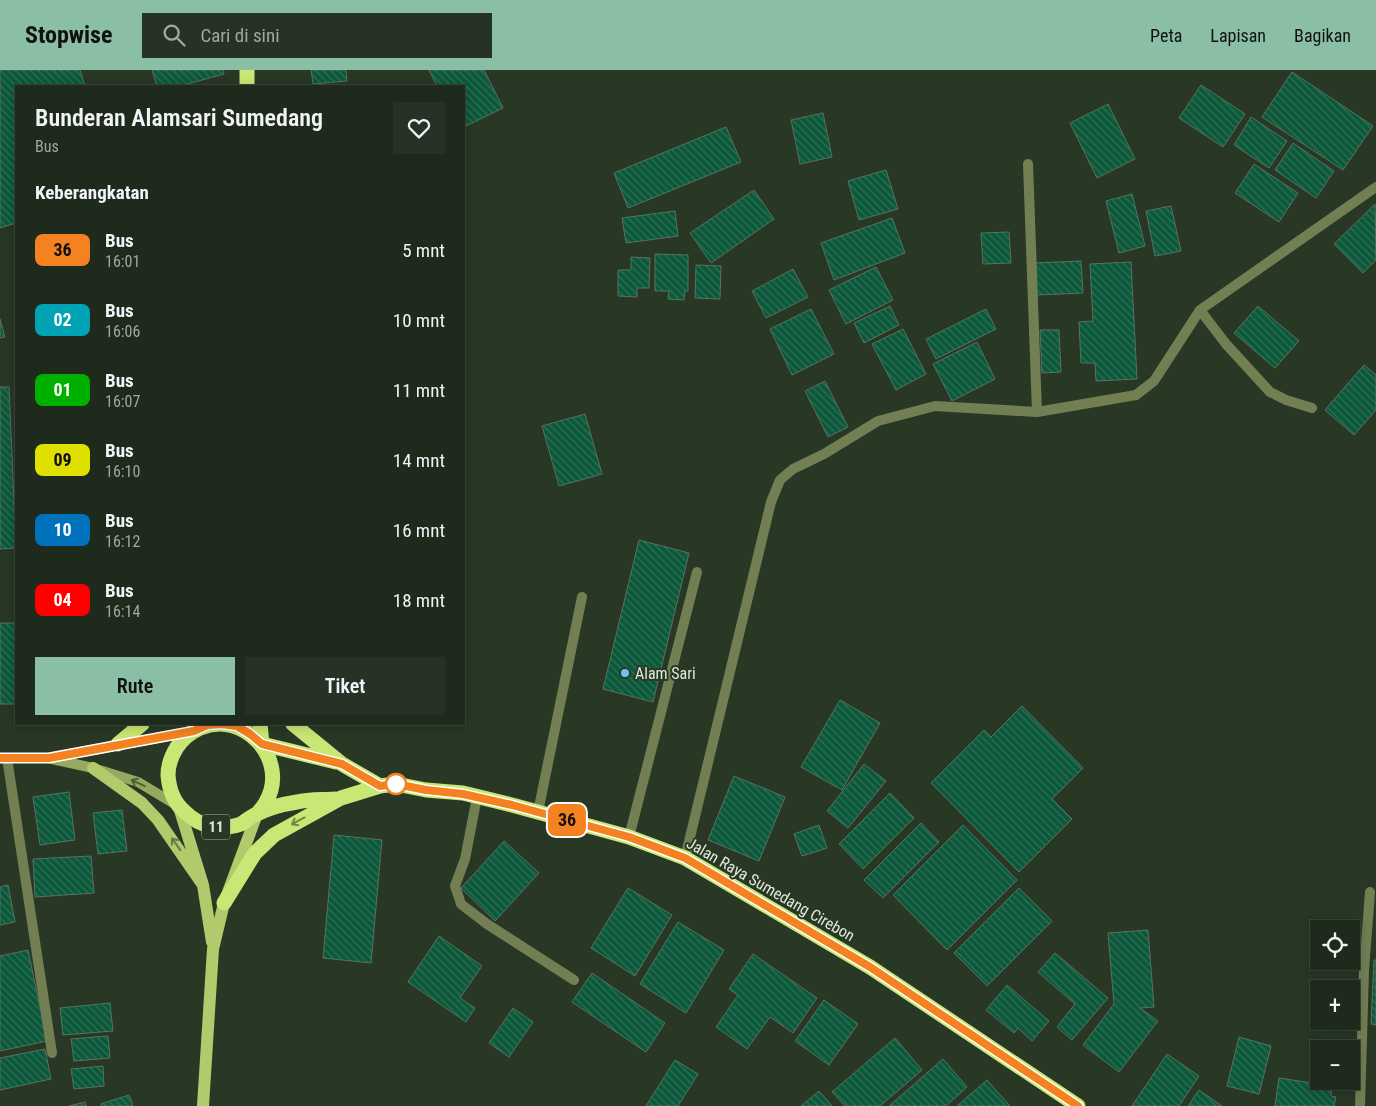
<!DOCTYPE html>
<html lang="id">
<meta charset="utf-8">
<style>
body{margin:0;font-family:"Roboto Condensed",sans-serif;background:#263225;color:#f1f3f6;height:100vh;display:flex;flex-direction:column;font-size:19px;white-space:nowrap}
*{box-sizing:border-box;margin:0}
p{font-size:16px;color:#a1a7a3}
.icon{flex:none;width:28px;height:28px;fill:none;stroke:currentColor;stroke-width:2;stroke-linecap:round;stroke-linejoin:round}
.map{position:relative;flex:1;overflow:hidden}
.details{position:absolute;left:15px;top:15px;width:450px;height:640px;display:flex;flex-direction:column;background:#1e2a1c;border-radius:0px;box-shadow:0 2px 12px #0003,0 0 0 1px #3c463b}
.details>*{flex:none}
.badge{padding:0 10px;border-radius:8px;font-size:18px;line-height:32px}
.buttons{position:absolute;left:1310px;top:850px;display:grid;gap:10px}
.buttons a{display:grid;place-items:center;width:50px;height:50px;border-radius:0px;background:#1e2a1c;box-shadow:0 2px 12px #0003,0 0 0 1px #3c463b;font-size:25px}
.map>.badge{position:absolute;translate:-50% -50%;box-shadow:0 0 0 2px #fff}
h2{padding:0 20px;font-size:19px;line-height:45px}
.round{display:grid;place-items:center;flex:none;width:52px;height:52px;border-radius:0px;background:#263225}
.overview{display:flex;align-items:center;justify-content:space-between;height:85px;padding:0 20px}
h1{font-size:24px;font-weight:600;line-height:38px}
.cta{display:flex;gap:10px;margin-top:auto;padding:10px 20px}
.cta a{flex:1;height:58px;border-radius:0px;background:#8abfa5;color:#111;font-size:20px;font-weight:600;line-height:58px;text-align:center}
.cta a+a{background:#263225;color:#f1f3f6}
ul{padding:0;list-style:none}
li{display:flex;align-items:center;gap:15px;height:70px;padding:0 20px}
li div{flex:1}
li b{display:block;font-size:19px}
li em{font-style:normal}
li .badge{min-width:55px;font-weight:700;text-align:center}
header{display:flex;align-items:center;gap:30px;box-sizing:border-box;height:70px;padding:0 25px;background:#8abfa5;color:#111}
header strong{font-size:24px}
nav{display:flex;gap:28px;margin-inline-start:auto;font-size:18px}
.search{width:350px;height:45px;background:#263225;display:flex;align-items:center;gap:12px;box-sizing:border-box;padding:0 18px;border-radius:0px;color:#a1a7a3;font-size:19px}
.map>svg:first-child{display:block}
.building{fill:url(#building-back-hatch);stroke:#577263}
.lines{fill:none;stroke-linecap:round;stroke-linejoin:round}
.lane{stroke:#727f53;stroke-width:10}
.street{stroke:#727f53;stroke-width:10}
.secondary{stroke:#95a961;stroke-width:10}
.primary{stroke:#b0ca6c;stroke-width:12}
.highway{stroke:#c9e774;stroke-width:15}
.oneway{stroke:#4e603a}
.oneway2{stroke:#708749}
.oneway3{stroke:#657a45}
.line-casing{stroke:#fff;stroke-width:11}
.line{stroke:#f58220;stroke-width:8}
.poi-dot{fill:#72c1f5;stroke:#283825;stroke-width:2}
.stop-dot{fill:#fff;stroke:#f58220;stroke-width:2.5}
.labels{text-anchor:middle;stroke-width:4;stroke-linejoin:round;paint-order:stroke}
.shield{fill:#283825;stroke:#a8b4a6;stroke-width:1}
.shield-label{font-size:15px;font-weight:bold;fill:#dfe9dd}
.poi-label{font-size:16px;fill:#dfe9dd;stroke:#283825;text-anchor:start}
.street-label{font-size:16px;fill:#dfe9dd;stroke:#283825}
</style>
<header>
<strong>Stopwise</strong>
<div class="search"><svg class="icon" aria-label="search" viewBox="0 0 24 24"><circle cx="10" cy="10" r="6"/><path d="M15 15l6 6"/></svg>Cari di sini</div>
<nav><a>Peta</a><a>Lapisan</a><a>Bagikan</a></nav>
</header>
<div class="map">
<svg width="1376" height="1036" viewBox="0 0 1376 1036">
<defs>
<pattern id="building-back-hatch" width="6" height="6" patternUnits="userSpaceOnUse" patternTransform="scale(1.25)"><rect width="6" height="6" fill="#0c583a"/><path d="M-1 5l2 2M0 0l6 6M5-1l2 2" fill="none" stroke="#2f7056"/></pattern>
</defs>
<rect width="100%" height="100%" fill="#283825"/>
<path class="building" d="M 0,0 L 80,0 L 85,16 L 16,16 L 16,153 L 0,158 Z
M 152,0 L 223,0 L 224,4 L 180,16 L 157,16 Z
M 311,0 L 346,0 L 347,11 L 313,14 Z
M 429,0 L 484,0 L 503,38 L 464,57 L 464,16 L 437,16 Z
M 1292,2 L 1373,56 L 1343,100 L 1262,47 Z
M 1201,15 L 1245,44 L 1223,77 L 1179,48 Z
M 1108,34 L 1135,89 L 1097,108 L 1070,53 Z
M 823,43 L 832,87 L 800,94 L 791,50 Z
M 1251,47 L 1287,71 L 1269,98 L 1234,75 Z
M 726,57 L 741,92 L 628,138 L 614,103 Z
M 1293,73 L 1334,101 L 1316,128 L 1275,100 Z
M 1254,94 L 1298,123 L 1279,152 L 1235,123 Z
M 886,100 L 898,139 L 859,150 L 848,111 Z
M 754,120 L 774,149 L 711,193 L 690,163 Z
M 1132,124 L 1145,176 L 1119,183 L 1106,131 Z
M 1375,134 L 1376,190 L 1363,203 L 1334,174 Z
M 1171,136 L 1181,181 L 1155,186 L 1146,141 Z
M 675,141 L 678,166 L 626,173 L 622,148 Z
M 892,148 L 905,183 L 834,210 L 821,173 Z
M 1009,162 L 1011,193 L 983,194 L 981,163 Z
M 655,184 L 688,185 L 688,221 L 685,221 L 684,230 L 668,229 L 669,221 L 655,221 Z
M 631,187 L 650,188 L 649,218 L 637,218 L 637,227 L 618,226 L 618,200 L 631,200 Z
M 1081,191 L 1083,223 L 1035,225 L 1033,193 Z
M 1131,192 L 1137,309 L 1096,311 L 1095,293 L 1081,293 L 1079,252 L 1093,251 L 1090,194 Z
M 696,195 L 721,196 L 720,229 L 695,228 Z
M 876,197 L 893,230 L 846,254 L 829,220 Z
M 793,199 L 808,227 L 766,248 L 752,221 Z
M 890,236 L 899,255 L 864,273 L 854,253 Z
M 1258,236 L 1299,271 L 1275,298 L 1234,263 Z
M 811,239 L 834,284 L 792,305 L 770,259 Z
M 986,239 L 996,259 L 936,289 L 926,269 Z
M 0,249 L 5,267 L 0,268 Z
M 903,259 L 926,304 L 896,320 L 872,274 Z
M 1040,260 L 1059,260 L 1061,302 L 1042,303 Z
M 977,272 L 995,309 L 952,331 L 933,294 Z
M 1364,295 L 1376,305 L 1376,340 L 1354,365 L 1325,340 Z
M 825,311 L 848,357 L 828,367 L 805,321 Z
M 0,317 L 9,317 L 16,478 L 0,479 Z
M 585,344 L 602,404 L 559,416 L 542,356 Z
M 639,470 L 689,483 L 653,632 L 603,619 Z
M 0,553 L 16,553 L 16,634 L 0,634 Z
M 840,630 L 880,653 L 842,720 L 801,697 Z
M 1022,636 L 1083,698 L 1052,729 L 1072,749 L 1019,802 L 931,713 L 984,660 L 991,667 Z
M 864,694 L 886,711 L 848,758 L 827,741 Z
M 734,706 L 785,727 L 759,791 L 708,770 Z
M 69,722 L 75,770 L 40,775 L 33,727 Z
M 890,723 L 914,748 L 863,799 L 839,774 Z
M 122,740 L 127,781 L 98,784 L 93,743 Z
M 921,753 L 939,772 L 883,828 L 864,810 Z
M 819,755 L 827,778 L 802,786 L 794,764 Z
M 963,755 L 1017,810 L 947,880 L 893,825 Z
M 334,765 L 382,770 L 371,893 L 323,888 Z
M 504,771 L 539,803 L 495,851 L 461,818 Z
M 91,786 L 94,823 L 35,827 L 33,789 Z
M 8,815 L 15,852 L 0,855 L 0,817 Z
M 628,818 L 672,845 L 635,906 L 591,878 Z
M 1019,818 L 1052,851 L 987,916 L 954,883 Z
M 678,852 L 724,880 L 686,943 L 640,914 Z
M 1148,860 L 1154,937 L 1140,938 L 1158,951 L 1119,1002 L 1083,975 L 1114,934 L 1108,863 Z
M 439,866 L 482,896 L 460,928 L 475,938 L 466,952 L 408,912 Z
M 28,880 L 47,971 L 0,981 L 0,886 Z
M 1055,883 L 1108,928 L 1072,970 L 1057,957 L 1075,934 L 1038,902 Z
M 753,884 L 817,928 L 793,963 L 770,947 L 747,979 L 716,957 L 738,925 L 729,919 Z
M 1374,890 L 1376,890 L 1376,955 L 1371,954 Z
M 592,903 L 665,953 L 646,982 L 572,932 Z
M 1007,915 L 1049,951 L 1032,971 L 1018,958 L 1014,963 L 986,940 Z
M 824,930 L 858,954 L 829,995 L 795,971 Z
M 110,933 L 113,961 L 63,965 L 60,938 Z
M 513,938 L 533,952 L 509,987 L 489,973 Z
M 108,966 L 110,988 L 74,991 L 71,969 Z
M 1239,967 L 1271,976 L 1259,1024 L 1227,1016 Z
M 895,968 L 922,1000 L 880,1036 L 845,1036 L 832,1022 Z
M 45,979 L 51,1009 L 0,1020 L 0,988 Z
M 1167,984 L 1199,1006 L 1179,1036 L 1132,1036 Z
M 943,989 L 967,1017 L 946,1036 L 889,1036 Z
M 675,990 L 698,1004 L 678,1036 L 646,1036 Z
M 103,996 L 104,1016 L 74,1019 L 71,999 Z
M 1279,1008 L 1332,1016 L 1331,1026 L 1336,1027 L 1334,1036 L 1275,1036 Z
M 987,1010 L 1010,1036 L 957,1036 Z
M 1199,1020 L 1222,1036 L 1188,1036 Z
M 819,1021 L 832,1036 L 801,1036 Z
M 129,1025 L 133,1036 L 101,1036 L 101,1034 Z
M 85,1032 L 86,1036 L 69,1036 Z"/>
<g class="lines">
<path class="lane" d="M 538,742 L 582,527
M 629,767 L 697,502"/>
<path class="street" d="M 1028,94 L 1037,342
M 1200,240 L 1226,274 L 1270,322 L 1286,330 L 1312,338
M 7,688 L 52,983
M 477,727 L 465,789 L 455,816 L 461,834 L 487,854 L 574,910
M 685,788 L 771,432 L 780,410 L 793,399 L 824,384 L 878,351 L 935,336 L 1037,342 L 1136,325 L 1154,311 L 1200,240 L 1376,117
M 1360,1036 L 1364,900 L 1370,822"/>
<path class="secondary" d="M 0,688 L 49,688 L 190,662
M 52,689 L 93,698 L 138,712 L 178,736"/>
<path class="primary" d="M 93,698 L 142,733 L 158,750 L 203,815
M 179,737 L 203,815 L 212,872
M 203,1036 L 213,879 L 224,833 L 257,744"/>
<path class="highway" d="M 247,0 L 247,16
M 260,654 L 262,674
M 293,654 L 342,694 L 380,716
M 118,674 L 142,654
M 262,674 L 336,692
M 257,744 C 260,740 264,736 266,732 C 290,690 244,639 200,658 C 191,662 183,668 177,677 C 172,685 168,695 168,705 C 169,719 174,733 185,742 C 200,757 221,761 241,754 C 246,751 251,746 257,744 C 268,738 284,734 297,732 C 309,729 322,730 335,729
M 224,833 L 255,783 L 274,765 L 341,728 L 380,716 L 396,714 L 426,720 L 463,723 L 512,735 L 629,767 L 685,788 L 870,897 L 1078,1036"/>
</g>
<defs><path id="oneway-shaft" d="M-6 0H5M1.5-3L5.5 0L1.5 3" fill="none" stroke-width="1.6" stroke-linecap="round" stroke-linejoin="round" transform="scale(1.25)"/></defs>
<use class="oneway" href="#oneway-shaft" transform="translate(138 713) rotate(-155)"/>
<use class="oneway2" href="#oneway-shaft" transform="translate(298 751) rotate(152)"/>
<use class="oneway3" href="#oneway-shaft" transform="translate(176 774) rotate(-125)"/>
<g class="lines">
<defs>
<path id="line" d="M 0,688 L 49,688 L 194,661 L 207,655 L 222,654 L 237,656 L 250,664 L 262,674 L 342,694 L 380,716 L 396,714 L 426,720 L 463,724 L 512,735 L 629,767 L 685,788 L 870,897 L 1078,1036"/>
</defs>
<use href="#line" class="line-casing"/>
<use href="#line" class="line"/>
</g>
<circle class="poi-dot" cx="625" cy="603" r="5"/>
<circle class="stop-dot" cx="396" cy="714" r="10"/>
<g class="labels">
<rect class="shield" x="202" y="744.5" width="28" height="25" rx="4"/>
<g class="shield-label">
<text x="216" y="762">11</text>
</g>
<g class="poi-label">
<text x="635" y="609">Alam Sari</text>
</g>
<g class="street-label">
<text transform="translate(771 819) rotate(30)" y="6">Jalan Raya Sumedang Cirebon</text>
</g>
</g>
</svg>
<div class="buttons">
<a><svg class="icon" aria-label="locate" viewBox="0 0 24 24"><circle cx="12" cy="12" r="6"/><path d="M12 2v4M12 18v4M2 12h4M18 12h4"/></svg></a>
<a>+</a>
<a>−</a>
</div>
<b class="badge" style="left:567px;top:750px;background:#f58220;color:#111">36</b>
<section class="details">
<div class="overview"><div><h1>Bunderan Alamsari Sumedang</h1><p>Bus</p></div><a class="round"><svg class="icon" aria-label="heart" viewBox="0 0 24 24"><path d="M12 20l-8-8c-3-5 5-10 8-4 3-6 11-1 8 4z"/></svg></a></div>
<h2>Keberangkatan</h2>
<ul>
<li><span class="badge" style="background:#f58220;color:#111">36</span><div><b>Bus</b><p>16:01</p></div><em>5 mnt</em></li>
<li><span class="badge" style="background:#00a3b4;color:#fff">02</span><div><b>Bus</b><p>16:06</p></div><em>10 mnt</em></li>
<li><span class="badge" style="background:#00b000;color:#fff">01</span><div><b>Bus</b><p>16:07</p></div><em>11 mnt</em></li>
<li><span class="badge" style="background:#e0e000;color:#111">09</span><div><b>Bus</b><p>16:10</p></div><em>14 mnt</em></li>
<li><span class="badge" style="background:#0072bc;color:#fff">10</span><div><b>Bus</b><p>16:12</p></div><em>16 mnt</em></li>
<li><span class="badge" style="background:#f00;color:#fff">04</span><div><b>Bus</b><p>16:14</p></div><em>18 mnt</em></li>
</ul>
<div class="cta"><a>Rute</a><a>Tiket</a></div>
</section>
</div>
